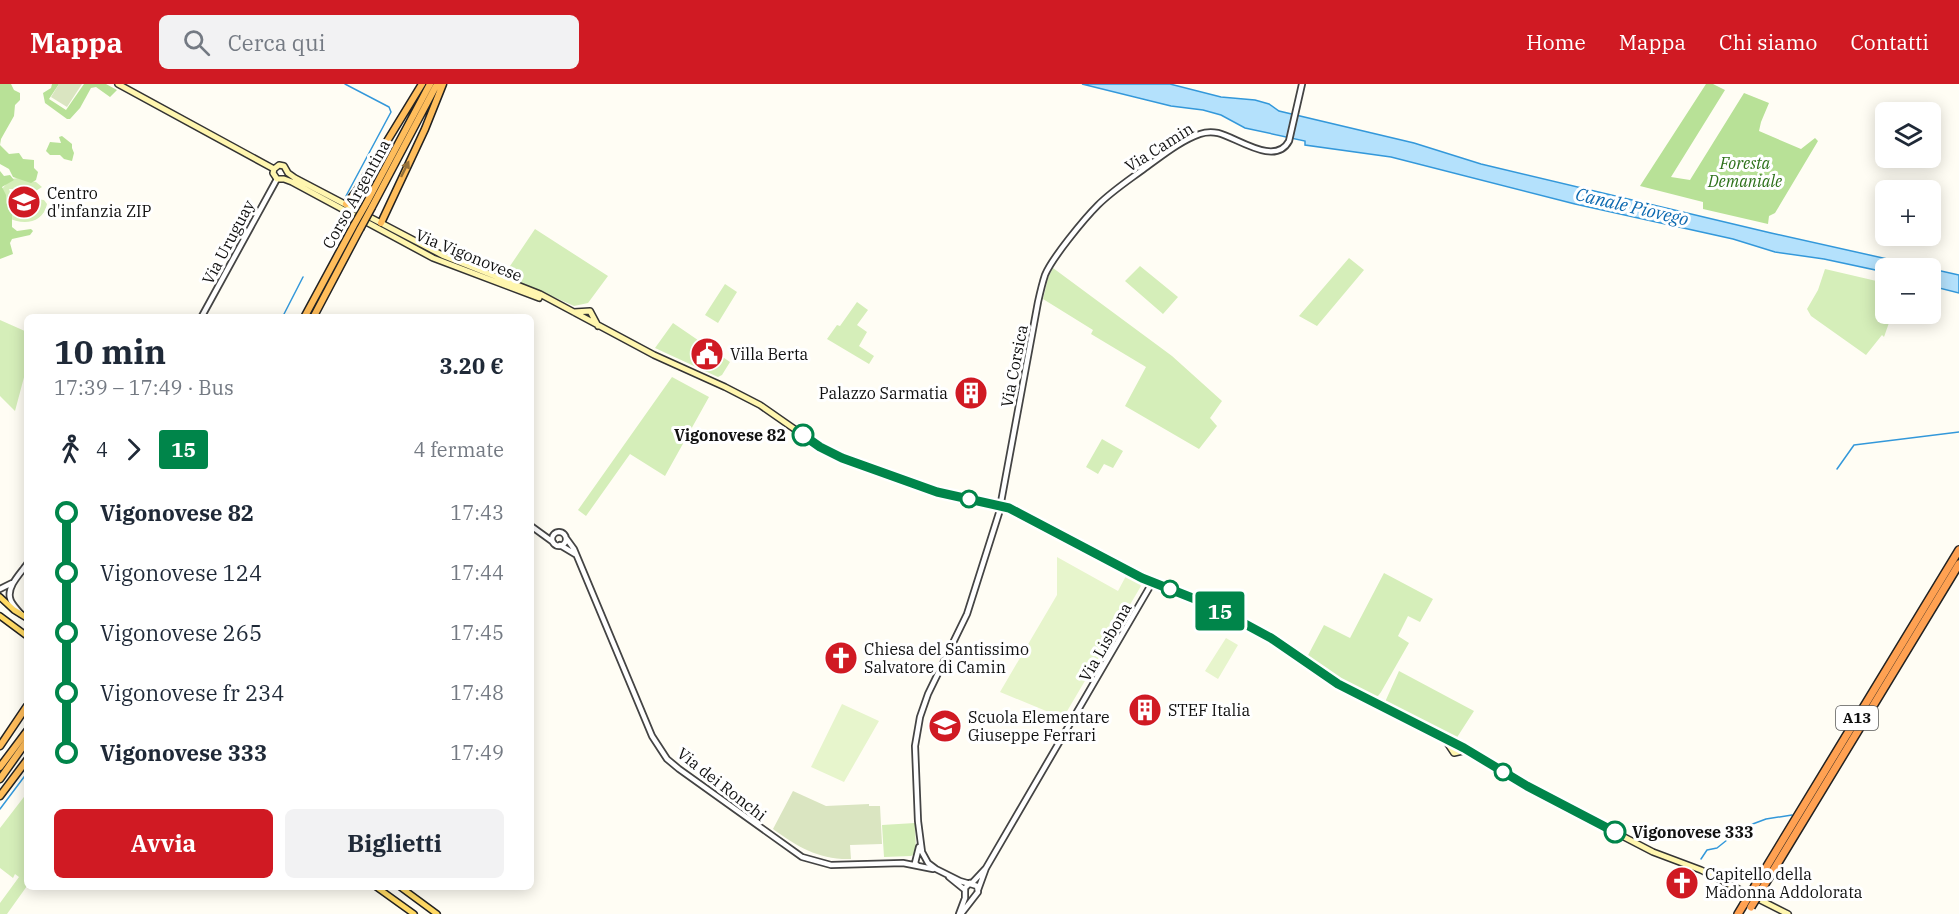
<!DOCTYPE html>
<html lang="it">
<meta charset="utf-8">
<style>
body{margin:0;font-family:"IBM Plex Serif",serif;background:#f2f2f3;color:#1f2937;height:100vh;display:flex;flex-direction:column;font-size:22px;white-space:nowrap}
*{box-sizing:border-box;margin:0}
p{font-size:20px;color:#747a83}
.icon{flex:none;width:33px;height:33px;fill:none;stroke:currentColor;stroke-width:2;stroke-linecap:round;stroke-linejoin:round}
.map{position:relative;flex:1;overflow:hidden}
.details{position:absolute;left:24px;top:230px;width:510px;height:576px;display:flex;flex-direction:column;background:#fff;border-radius:9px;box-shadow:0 3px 15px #0003}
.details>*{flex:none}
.badge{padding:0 12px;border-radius:4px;font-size:21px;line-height:39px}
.fabs{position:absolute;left:1875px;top:18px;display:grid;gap:12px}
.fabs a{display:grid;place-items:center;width:66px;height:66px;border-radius:9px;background:#fff;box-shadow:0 3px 15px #0003;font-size:30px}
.map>.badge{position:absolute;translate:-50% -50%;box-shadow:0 0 0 3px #fff}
.legs{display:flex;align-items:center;gap:9px;height:66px;padding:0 30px;font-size:20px}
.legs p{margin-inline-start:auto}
.head{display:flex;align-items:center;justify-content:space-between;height:102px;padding:0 30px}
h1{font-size:33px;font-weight:800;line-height:45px}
.button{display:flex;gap:12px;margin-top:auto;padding:12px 30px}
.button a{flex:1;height:69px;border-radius:9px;background:#d01a23;color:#fff;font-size:24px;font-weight:800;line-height:69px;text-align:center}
.button a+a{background:#f2f2f3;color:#1f2937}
ul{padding:0 30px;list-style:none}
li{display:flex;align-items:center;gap:21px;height:60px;font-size:22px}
li i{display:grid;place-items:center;width:9px;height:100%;margin:0 8px;background:currentColor}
li i::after{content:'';width:15px;height:15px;margin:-8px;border:4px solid;border-radius:50%;background:#fff}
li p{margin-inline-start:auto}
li:first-child i{background:linear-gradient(#0000 50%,currentColor 0)}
li:last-child i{background:linear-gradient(currentColor 50%,#0000 0)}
header{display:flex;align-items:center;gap:36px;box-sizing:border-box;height:84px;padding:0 30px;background:#d01a23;color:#fff}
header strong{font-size:28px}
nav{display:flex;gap:33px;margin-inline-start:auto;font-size:21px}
.search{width:420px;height:54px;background:#f2f2f3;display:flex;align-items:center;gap:15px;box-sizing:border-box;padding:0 21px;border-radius:9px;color:#747a83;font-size:22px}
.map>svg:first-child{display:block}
.green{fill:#d5eeb9}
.forest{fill:#b8e197}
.cemetery{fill:#dae5c1}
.pitch{fill:#e7f5cc}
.water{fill:#b4e1fc;stroke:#3398da;stroke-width:1.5}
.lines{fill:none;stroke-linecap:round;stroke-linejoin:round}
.stream{stroke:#3398da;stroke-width:1.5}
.tertiary-casing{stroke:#444;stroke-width:8}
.secondary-casing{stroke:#333;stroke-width:8}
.primary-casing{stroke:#222;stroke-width:8}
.trunk-casing{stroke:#222;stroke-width:9}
.motorway-casing{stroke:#222;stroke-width:10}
.tertiary{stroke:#fff;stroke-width:4.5}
.secondary{stroke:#fff6af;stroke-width:5}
.primary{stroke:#ffd964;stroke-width:5}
.trunk{stroke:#ffbd5b;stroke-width:6}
.motorway{stroke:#ffa152;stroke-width:7}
.trunk-bridge-casing{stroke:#222;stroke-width:9;stroke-linecap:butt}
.motorway-bridge-casing{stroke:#222;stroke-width:10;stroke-linecap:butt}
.trunk-bridge{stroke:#ffbd5b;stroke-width:6}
.motorway-bridge{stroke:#ffa152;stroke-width:7}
.oneway{fill:#94703a}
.line-1-casing{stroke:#fff;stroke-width:14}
.line-1{stroke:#00854a;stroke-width:9}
.stop-1-dot{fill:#fff;stroke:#00854a;stroke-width:3}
.labels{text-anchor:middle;stroke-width:6;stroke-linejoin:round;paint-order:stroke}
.shield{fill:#fff;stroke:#585858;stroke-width:1.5}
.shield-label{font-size:15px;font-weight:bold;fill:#111}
.street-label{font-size:16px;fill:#111;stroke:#fff}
.park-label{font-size:16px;font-style:italic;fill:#2c7019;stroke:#fff}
.poi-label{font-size:16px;fill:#111;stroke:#fff;text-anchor:start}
.stop-label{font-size:16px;font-weight:bold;fill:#111;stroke:#fff;text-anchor:end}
.water-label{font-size:18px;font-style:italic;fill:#0c69b0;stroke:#fff}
</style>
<header>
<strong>Mappa</strong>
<div class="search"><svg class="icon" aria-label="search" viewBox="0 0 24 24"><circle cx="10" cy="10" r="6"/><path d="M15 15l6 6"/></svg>Cerca qui</div>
<nav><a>Home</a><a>Mappa</a><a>Chi siamo</a><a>Contatti</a></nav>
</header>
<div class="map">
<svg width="1959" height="830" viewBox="0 0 1959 830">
<rect width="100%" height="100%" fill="#fffdf4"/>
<path class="green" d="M 18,94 L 36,98 L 42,103 L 31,110 L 21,105 L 9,105 L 11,111 L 8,119 L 16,125 L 17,130 L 21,128 L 29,131 L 31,127 L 39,121 L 39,119 L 35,115 L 44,116 L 47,120 C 43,140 22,142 7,133 L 0,107 L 11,95 Z
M 535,145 L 608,192 L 588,219 L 574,222 L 504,191 Z
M 1349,174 L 1364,186 L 1317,242 L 1299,232 Z
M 1140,182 L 1178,213 L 1163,230 L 1125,197 Z
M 1053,184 L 1172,272 L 1222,317 L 1210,334 L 1217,342 L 1199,365 L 1125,322 L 1146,283 L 1091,250 L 1093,246 L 1043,215 L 1048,194 Z
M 1825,185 L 1885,199 L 1886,230 L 1892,230 L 1884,253 L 1882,251 L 1866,271 L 1811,232 L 1807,225 L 1818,206 Z
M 725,200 L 737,208 L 718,239 L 705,231 Z
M 857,218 L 868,226 L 857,241 L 867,248 L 859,262 L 874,272 L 869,280 L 827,255 L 837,241 L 840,242 Z
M 0,236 L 27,248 L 27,282 L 15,327 L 0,312 Z
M 673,239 L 730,278 L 722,291 L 718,293 L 655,264 Z
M 672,293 L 709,313 L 665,392 L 630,370 L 586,432 L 578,426 Z
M 1102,355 L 1123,367 L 1113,384 L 1104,380 L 1098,390 L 1086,383 Z
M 1384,489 L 1433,515 L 1420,538 L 1408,532 L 1398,552 L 1409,559 L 1381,608 L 1378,612 C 1358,616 1322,587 1306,575 L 1324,541 L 1350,554 Z
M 1399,587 L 1474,627 L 1454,658 L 1390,624 L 1385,618 Z
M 27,709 L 27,802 L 7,830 L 0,830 L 0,819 L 19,793 L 15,790 L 13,794 L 0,784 L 0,744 Z
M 915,739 L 916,769 L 911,772 L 884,773 L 882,741 Z"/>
<path class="forest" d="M 0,0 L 11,0 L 14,6 L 20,9 L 20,16 L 15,21 L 14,32 L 1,55 L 0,61 L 9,70 L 19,69 L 23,75 L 34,76 L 34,84 L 38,88 L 36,96 L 31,99 L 13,93 L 9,85 L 0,80 Z
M 52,0 L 59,0 L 49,15 L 66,26 L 84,0 L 106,0 L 117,6 L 110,13 L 96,3 L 91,4 L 80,24 L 70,35 L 67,35 L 45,19 L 43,9 L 51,4 Z
M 1706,0 L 1713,0 L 1725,6 L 1671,93 L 1690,96 L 1744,9 L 1769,19 L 1761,38 L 1759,47 L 1801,65 L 1815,54 L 1818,57 L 1775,129 L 1769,132 L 1768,140 L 1703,125 L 1703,118 L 1640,102 Z
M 62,52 L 72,60 L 72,64 L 74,69 L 72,77 L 64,75 L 60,71 L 50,71 L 46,67 L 50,58 L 61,59 L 59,53 Z
M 0,87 L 4,92 L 10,91 L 14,96 L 2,103 L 6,111 L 6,119 L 12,127 L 12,143 L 17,147 L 31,145 L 33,147 L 30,151 L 12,155 L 10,159 L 13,170 L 0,175 Z"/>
<path class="cemetery" d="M 59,0 L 82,0 L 67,23 L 51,13 Z
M 793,707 L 826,722 L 869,720 L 869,722 L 880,722 L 882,760 L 850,761 L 851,775 C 819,776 798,763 773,745 Z"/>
<path class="pitch" d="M 1057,473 L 1118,507 L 1127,490 L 1137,495 L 1141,502 L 1063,634 L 1000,608 L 1057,511 Z
M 1226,554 L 1238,561 L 1218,595 L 1205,587 Z
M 842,620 L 879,637 L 844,698 L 811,683 Z"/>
<path class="water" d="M 1082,0 L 1170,0 L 1221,13 L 1255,16 L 1269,20 L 1279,27 L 1414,59 L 1481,80 L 1771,149 L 1959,191 L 1959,209 L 1931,202 L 1930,184 L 1886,184 L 1885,188 L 1824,175 L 1775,168 L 1733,155 L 1575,120 L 1391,73 L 1305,61 L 1305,57 L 1245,44 L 1221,31 L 1203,26 L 1171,22 Z"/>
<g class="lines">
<path class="stream" d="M 345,0 L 389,23 L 391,28 L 346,112
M 283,232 L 303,193
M 1837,385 L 1854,361 L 1959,348
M 0,725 L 27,689
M 1701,775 L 1707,766 L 1717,764 L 1742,744 L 1766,735 L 1792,731"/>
<defs>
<path id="tertiary" d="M 202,232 L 277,95
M 531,442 L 553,458
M552 455a7 7 0 1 1 14 0a7 7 0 1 1-14 0Z
M 566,454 L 574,465 L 652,652 L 667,675 L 679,685 L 802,773 L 831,781 L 903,779 L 918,782
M 560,461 L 575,470
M 0,505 L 12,499
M 21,530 C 17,525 11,520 10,514 C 7,502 21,489 27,480
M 919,763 L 915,779 L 918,782 L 933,785
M 949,793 L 965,806
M 972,799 L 986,784
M 978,806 L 986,784 L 1152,499
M 959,830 L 965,814 L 965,804 L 970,799
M 961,830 L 978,808 L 977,802 L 960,797 L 936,785 L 928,779 L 922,768 L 918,737 L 915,662 L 920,633 L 928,610 L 967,530 L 999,429 L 1038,218 C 1040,209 1042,200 1045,191 C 1052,174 1084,135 1098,121 C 1112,107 1129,96 1145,84 C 1162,72 1180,57 1200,50 C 1206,48 1212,48 1218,49 C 1236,53 1275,83 1289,57 L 1302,0"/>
<path id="secondary" d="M 118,0 L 274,85
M 274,85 L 279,81 L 284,82 L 288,89 L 295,94 L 444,172 L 540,210 L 654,271 L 725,303 L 760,321 L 816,360 L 832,369 L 940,409 L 990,419 L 1009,424 L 1142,494 L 1200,517 L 1253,543 L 1288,565 L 1329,595 L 1464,664 L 1547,713 L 1653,768 L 1701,786 L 1788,830
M 274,85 L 273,89 L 277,95 L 284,95 L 292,98 L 433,174 L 539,214
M 574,228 L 590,227 L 598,242
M 1446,657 L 1454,669 L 1467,666"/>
<path id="primary" d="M 0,513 L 14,526 L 27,534
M 0,532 L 27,552
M 375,802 L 414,830
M 399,802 L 437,830"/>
<path id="trunk" d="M 346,120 L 356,108 L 422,0
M 366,120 L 430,0
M 372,123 L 437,0
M 381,139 L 425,45 L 443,0
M 305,232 L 354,141
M 314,232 L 360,145
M 0,662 L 27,622
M 0,683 L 27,647
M 0,695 L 27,657
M 0,712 L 27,676"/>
<path id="motorway" d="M 1755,802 L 1959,466
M 1762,805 L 1959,480
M 1738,830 L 1744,820"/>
</defs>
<use href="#tertiary" class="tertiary-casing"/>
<use href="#secondary" class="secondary-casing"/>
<use href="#primary" class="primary-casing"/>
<use href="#trunk" class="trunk-casing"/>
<use href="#motorway" class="motorway-casing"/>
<use href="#tertiary" class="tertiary"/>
<use href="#secondary" class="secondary"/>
<use href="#primary" class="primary"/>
<use href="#trunk" class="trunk"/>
<use href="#motorway" class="motorway"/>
<defs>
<path id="trunk-bridge" d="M 354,141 L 366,120
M 360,145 L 372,123"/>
<path id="motorway-bridge" d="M 1744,820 L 1755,802
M 1751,823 L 1762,805"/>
</defs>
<use href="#trunk-bridge" class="trunk-bridge-casing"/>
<use href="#motorway-bridge" class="motorway-bridge-casing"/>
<use href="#trunk-bridge" class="trunk-bridge"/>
<use href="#motorway-bridge" class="motorway-bridge"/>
</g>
<defs><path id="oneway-solid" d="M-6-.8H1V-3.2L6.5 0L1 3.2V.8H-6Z" transform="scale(1.5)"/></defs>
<use class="oneway" href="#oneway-solid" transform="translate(405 85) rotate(-64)"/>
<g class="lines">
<defs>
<path id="line-1" d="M 803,351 L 820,363 L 842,374 L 937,408 L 1009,424 L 1142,494 L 1200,517 L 1234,534 L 1271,554 L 1338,600 L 1464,664 L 1527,702 L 1615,748"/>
</defs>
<use href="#line-1" class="line-1-casing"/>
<use href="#line-1" class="line-1"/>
</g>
<defs>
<symbol id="school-disc" viewBox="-11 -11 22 22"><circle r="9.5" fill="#d01a23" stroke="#fff"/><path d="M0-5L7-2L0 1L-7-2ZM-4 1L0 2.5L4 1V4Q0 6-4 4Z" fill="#fff"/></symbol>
<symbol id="civic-disc" viewBox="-11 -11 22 22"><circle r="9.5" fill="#d01a23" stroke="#fff"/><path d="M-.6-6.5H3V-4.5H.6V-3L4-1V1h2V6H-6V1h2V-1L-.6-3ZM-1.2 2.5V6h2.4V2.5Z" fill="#fff"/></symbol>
<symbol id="building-disc" viewBox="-11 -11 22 22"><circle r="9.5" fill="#d01a23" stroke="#fff"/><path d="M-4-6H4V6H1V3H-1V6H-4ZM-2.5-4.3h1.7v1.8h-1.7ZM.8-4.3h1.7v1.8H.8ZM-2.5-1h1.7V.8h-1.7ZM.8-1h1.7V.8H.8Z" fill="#fff"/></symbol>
<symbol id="church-disc" viewBox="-11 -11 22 22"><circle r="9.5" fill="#d01a23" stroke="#fff"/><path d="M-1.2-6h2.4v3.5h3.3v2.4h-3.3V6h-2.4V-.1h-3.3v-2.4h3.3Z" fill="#fff"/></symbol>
</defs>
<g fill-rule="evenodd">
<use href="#school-disc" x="5" y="99" width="38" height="38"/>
<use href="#civic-disc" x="688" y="251" width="38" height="38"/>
<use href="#building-disc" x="952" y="290" width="38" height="38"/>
<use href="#church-disc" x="822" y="555" width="38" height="38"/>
<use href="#building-disc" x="1126" y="607" width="38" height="38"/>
<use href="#school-disc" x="926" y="623" width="38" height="38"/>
<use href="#church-disc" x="1663" y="780" width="38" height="38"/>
</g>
<g class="stop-1-dot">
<circle cx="803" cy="351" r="10"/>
<circle cx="969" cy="415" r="8"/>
<circle cx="1170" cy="505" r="8"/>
<circle cx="1503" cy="688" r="8"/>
<circle cx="1615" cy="748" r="10"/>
</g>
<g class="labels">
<rect class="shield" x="1836" y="622" width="42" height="24" rx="4.5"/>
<g class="shield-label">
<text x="1857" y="639">A13</text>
</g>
<g class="street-label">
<text transform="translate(1159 63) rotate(-32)" y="6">Via Camin</text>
<text transform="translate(356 110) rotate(-61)" y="6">Corso Argentina</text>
<text transform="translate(228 158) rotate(-62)" y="6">Via Uruguay</text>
<text transform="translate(469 171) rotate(22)" y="6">Via Vigonovese</text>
<text transform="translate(1014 282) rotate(-79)" y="6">Via Corsica</text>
<text transform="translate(1105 558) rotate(-60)" y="6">Via Lisbona</text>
<text transform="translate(722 700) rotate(38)" y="6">Via dei Ronchi</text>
</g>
<g class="park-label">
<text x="1745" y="85">Foresta<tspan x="1745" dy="18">Demaniale</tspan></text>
</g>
<g class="poi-label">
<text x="47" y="115">Centro<tspan x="47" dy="18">d'infanzia ZIP</tspan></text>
<text x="730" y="276">Villa Berta</text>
<text x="948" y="315" text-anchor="end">Palazzo Sarmatia</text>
<text x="864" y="571">Chiesa del Santissimo<tspan x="864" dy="18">Salvatore di Camin</tspan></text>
<text x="1168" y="632">STEF Italia</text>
<text x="968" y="639">Scuola Elementare<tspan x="968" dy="18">Giuseppe Ferrari</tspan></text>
<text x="1705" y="796">Capitello della<tspan x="1705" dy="18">Madonna Addolorata</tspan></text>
</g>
<g class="stop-label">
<text x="786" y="357">Vigonovese 82</text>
<text x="1632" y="754" text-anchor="start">Vigonovese 333</text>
</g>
<g class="water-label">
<text transform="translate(1632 123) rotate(13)" y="6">Canale Piovego</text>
</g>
</g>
</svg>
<div class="fabs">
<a><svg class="icon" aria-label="layers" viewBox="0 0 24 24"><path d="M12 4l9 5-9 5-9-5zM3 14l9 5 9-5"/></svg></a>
<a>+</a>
<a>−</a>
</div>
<b class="badge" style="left:1220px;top:527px;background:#00854a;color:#fff">15</b>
<section class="details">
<div class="head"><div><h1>10 min</h1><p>17:39 – 17:49 · Bus</p></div><b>3.20 €</b></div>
<div class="legs"><svg class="icon" aria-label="walk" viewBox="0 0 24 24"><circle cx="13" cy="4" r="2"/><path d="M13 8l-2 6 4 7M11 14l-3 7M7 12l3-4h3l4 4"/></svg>4<svg class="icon" aria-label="forward" viewBox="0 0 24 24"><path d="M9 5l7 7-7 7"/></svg><b class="badge" style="background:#00854a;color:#fff">15</b><p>4 fermate</p></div>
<ul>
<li><i style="color:#00854a"></i><b>Vigonovese 82</b><p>17:43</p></li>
<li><i style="color:#00854a"></i><span>Vigonovese 124</span><p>17:44</p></li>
<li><i style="color:#00854a"></i><span>Vigonovese 265</span><p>17:45</p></li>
<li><i style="color:#00854a"></i><span>Vigonovese fr 234</span><p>17:48</p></li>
<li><i style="color:#00854a"></i><b>Vigonovese 333</b><p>17:49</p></li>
</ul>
<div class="button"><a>Avvia</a><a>Biglietti</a></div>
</section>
</div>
